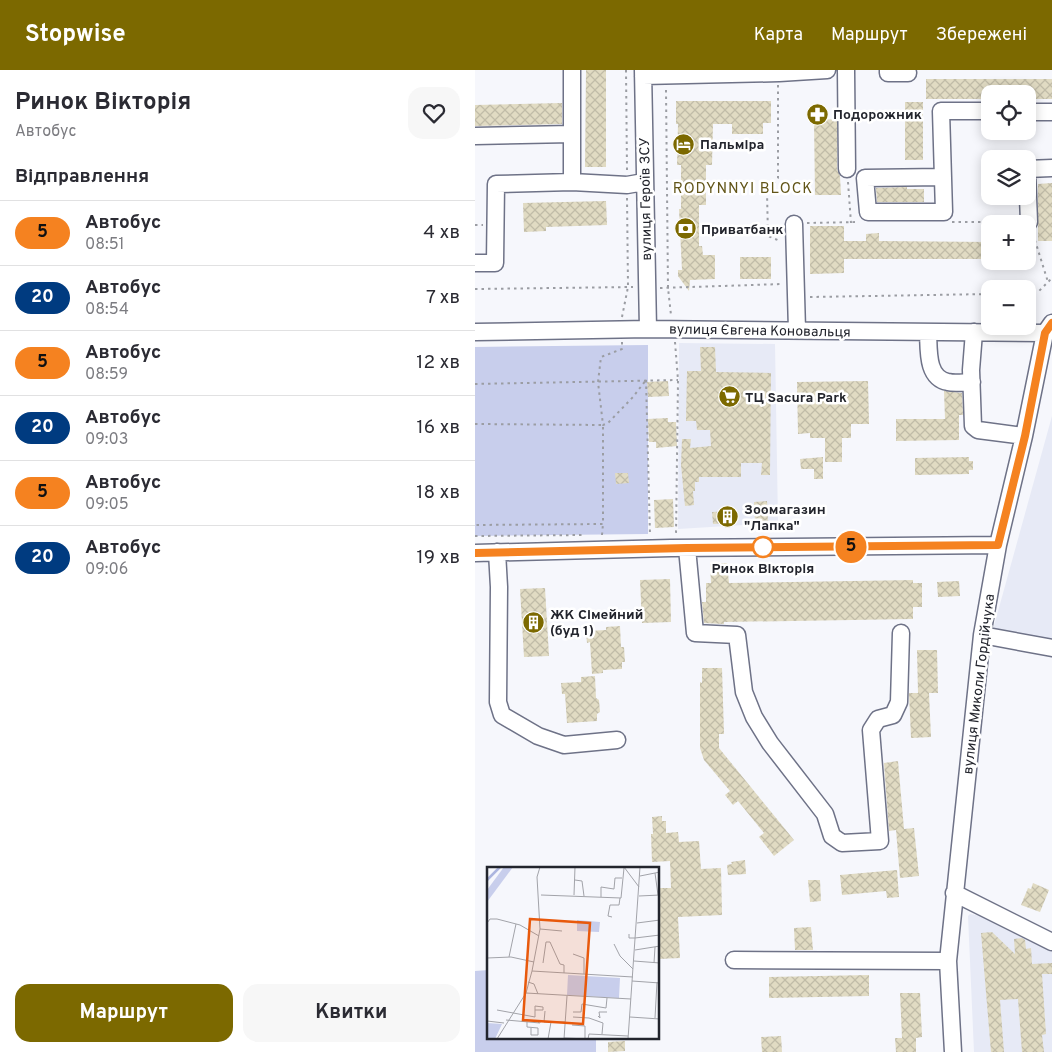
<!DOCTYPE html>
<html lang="uk">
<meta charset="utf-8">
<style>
body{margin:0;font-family:Overpass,sans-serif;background:#f7f7f7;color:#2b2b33;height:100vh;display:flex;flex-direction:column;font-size:19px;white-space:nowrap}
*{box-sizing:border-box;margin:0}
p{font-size:16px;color:#7c7c81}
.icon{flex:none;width:28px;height:28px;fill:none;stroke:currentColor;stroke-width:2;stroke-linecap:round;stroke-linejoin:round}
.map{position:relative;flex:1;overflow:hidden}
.sheet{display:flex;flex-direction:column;background:#fff;width:475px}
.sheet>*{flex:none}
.badge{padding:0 10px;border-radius:16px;font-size:18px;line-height:32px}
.fabs{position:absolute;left:506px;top:15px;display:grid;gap:10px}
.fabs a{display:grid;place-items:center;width:55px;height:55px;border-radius:10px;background:#fff;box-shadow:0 2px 12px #0003;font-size:25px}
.map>.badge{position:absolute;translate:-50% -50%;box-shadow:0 0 0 2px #fff}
h2{padding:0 15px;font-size:19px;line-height:45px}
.round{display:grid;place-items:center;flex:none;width:52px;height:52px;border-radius:15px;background:#f7f7f7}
.headline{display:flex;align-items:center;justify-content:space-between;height:85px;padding:0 15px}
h1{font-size:24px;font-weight:700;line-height:38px}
.action{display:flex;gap:10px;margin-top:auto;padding:10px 15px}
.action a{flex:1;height:58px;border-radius:15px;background:#7c6900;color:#fff;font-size:20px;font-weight:700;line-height:58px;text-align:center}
.action a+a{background:#f7f7f7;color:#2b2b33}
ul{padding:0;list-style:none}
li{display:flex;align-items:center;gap:15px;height:65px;padding:0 15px;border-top:1px solid #e1e1e2}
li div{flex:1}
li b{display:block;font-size:19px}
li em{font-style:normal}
li .badge{min-width:55px;font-weight:700;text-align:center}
header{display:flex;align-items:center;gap:30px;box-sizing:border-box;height:70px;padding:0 25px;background:#7c6900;color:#fff}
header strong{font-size:24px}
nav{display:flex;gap:28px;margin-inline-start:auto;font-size:18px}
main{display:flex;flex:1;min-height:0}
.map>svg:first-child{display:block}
.built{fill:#e7eaf6}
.green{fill:#c8ceec}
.building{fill:url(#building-cross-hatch)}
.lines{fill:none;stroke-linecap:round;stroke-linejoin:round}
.minor-casing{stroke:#6e7287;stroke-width:19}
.path{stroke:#9b9da3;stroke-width:2;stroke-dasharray:2.5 4;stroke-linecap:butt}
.minor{stroke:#fff;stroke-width:16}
.line-casing{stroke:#fff;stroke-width:11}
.line{stroke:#f58220;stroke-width:8}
.stop-dot{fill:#fff;stroke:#f58220;stroke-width:2.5}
.labels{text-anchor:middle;stroke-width:5;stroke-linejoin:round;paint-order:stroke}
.poi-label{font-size:14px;font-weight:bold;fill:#23252d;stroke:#fff;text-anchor:start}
.street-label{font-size:14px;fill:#23252d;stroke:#fff}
.stop-label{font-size:14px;font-weight:bold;fill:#23252d;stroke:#fff}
.neighbourhood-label{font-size:15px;letter-spacing:1px;fill:#625518;stroke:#fff}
.inset-river{fill:none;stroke:#acb5df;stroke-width:2.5}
.inset-road{fill:none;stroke:#a2a3a9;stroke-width:1}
.view{fill:#e8590c;fill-opacity:0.15;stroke:#e8590c;stroke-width:2.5}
.inset-edge{fill:none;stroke:#23252d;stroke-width:2.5}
</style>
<header>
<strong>Stopwise</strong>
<nav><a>Карта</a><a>Маршрут</a><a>Збережені</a></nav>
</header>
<main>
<section class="sheet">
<div class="headline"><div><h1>Ринок Вікторія</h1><p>Автобус</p></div><a class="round"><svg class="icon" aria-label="heart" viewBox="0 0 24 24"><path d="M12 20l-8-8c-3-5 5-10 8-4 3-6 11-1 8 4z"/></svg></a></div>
<h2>Відправлення</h2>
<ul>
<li><span class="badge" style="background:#f58220;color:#111">5</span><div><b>Автобус</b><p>08:51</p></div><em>4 хв</em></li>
<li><span class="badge" style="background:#003b80;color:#fff">20</span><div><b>Автобус</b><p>08:54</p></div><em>7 хв</em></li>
<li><span class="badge" style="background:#f58220;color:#111">5</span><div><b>Автобус</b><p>08:59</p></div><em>12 хв</em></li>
<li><span class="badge" style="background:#003b80;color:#fff">20</span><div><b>Автобус</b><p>09:03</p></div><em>16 хв</em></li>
<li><span class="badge" style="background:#f58220;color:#111">5</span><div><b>Автобус</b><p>09:05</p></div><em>18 хв</em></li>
<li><span class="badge" style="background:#003b80;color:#fff">20</span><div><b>Автобус</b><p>09:06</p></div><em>19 хв</em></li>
</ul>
<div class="action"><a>Маршрут</a><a>Квитки</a></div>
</section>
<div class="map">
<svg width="577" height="982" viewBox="0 0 577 982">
<defs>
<pattern id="building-cross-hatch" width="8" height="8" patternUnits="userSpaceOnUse" patternTransform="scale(1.25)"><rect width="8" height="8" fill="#e1dbc3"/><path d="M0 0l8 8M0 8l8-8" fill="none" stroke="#c1bca8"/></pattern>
</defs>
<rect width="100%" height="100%" fill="#f6f7fc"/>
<path class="built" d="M 204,273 L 300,274 L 303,453 L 203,459 Z
M 577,346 L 577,573 L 517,563 Z
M 495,844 L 507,846 L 577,878 L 577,982 L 499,982 L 493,846 Z"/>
<path class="green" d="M 173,275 L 173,464 L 0,466 L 0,277 Z
M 14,900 L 14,968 L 121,968 L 121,982 L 0,982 L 0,901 Z"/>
<path class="building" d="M 111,0 L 131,0 L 131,97 L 110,97 Z
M 451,9 L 577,9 L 577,29 L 552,29 L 552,24 L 515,24 L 515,29 L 451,29 Z
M 201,31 L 296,31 L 296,53 L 288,53 L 288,64 L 257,64 L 257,54 L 238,54 L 237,95 L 231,95 L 231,135 L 224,135 L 224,176 L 227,176 L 228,185 L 240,185 L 240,209 L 215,210 L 214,221 L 203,206 L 203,200 L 207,200 L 204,139 L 206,139 L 206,95 L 202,95 L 203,54 L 201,54 Z
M 430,32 L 448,32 L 448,90 L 430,90 Z
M 87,33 L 87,54 L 0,56 L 0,35 Z
M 362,49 L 362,99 L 365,106 L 366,125 L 340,125 L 339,50 Z
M 577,113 L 577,171 L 563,171 L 563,114 Z
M 432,117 L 432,119 L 449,119 L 449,132 L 402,132 L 401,118 Z
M 131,131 L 132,155 L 71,157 L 71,161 L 49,162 L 48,133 Z
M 335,156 L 369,156 L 369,171 L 391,171 L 391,164 L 404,163 L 404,171 L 515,172 L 515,189 L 369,189 L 369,203 L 335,204 Z
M 265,187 L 296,187 L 296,209 L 265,209 Z
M 225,277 L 240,277 L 241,302 L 296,303 L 295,405 L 286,405 L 287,393 L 266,393 L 266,407 L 224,407 L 224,412 L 220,412 L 220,421 L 218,421 L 219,435 L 210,436 L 206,395 L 207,369 L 216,369 L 215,378 L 236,376 L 235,360 L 222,360 L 221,351 L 211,351 L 212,301 L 226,301 Z
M 193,311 L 194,326 L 173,327 L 172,312 Z
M 393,311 L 394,354 L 376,354 L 376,368 L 367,368 L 367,392 L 350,392 L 350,368 L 335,368 L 335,363 L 323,364 L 322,312 Z
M 469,321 L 487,323 L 488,345 L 484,345 L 484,370 L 421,371 L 421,349 L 470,349 Z
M 193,348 L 193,352 L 201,352 L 202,376 L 181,378 L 181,372 L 174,372 L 173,349 Z
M 348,387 L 348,409 L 339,409 L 339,399 L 326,399 L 325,389 Z
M 494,387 L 494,391 L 498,391 L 498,400 L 494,400 L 494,404 L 440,405 L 440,388 Z
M 140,403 L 153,403 L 154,413 L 141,414 Z
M 198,429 L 199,457 L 180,458 L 179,430 Z
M 292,431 L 293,452 L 280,452 L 279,432 Z
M 258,441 L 259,453 L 238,454 L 237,442 Z
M 252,493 L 254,513 L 438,510 L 438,513 L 447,513 L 447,537 L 438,537 L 438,549 L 249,552 L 249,554 L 229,553 L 227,532 L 231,532 L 231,513 L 236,513 L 235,494 Z
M 195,509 L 196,552 L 167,553 L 165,510 Z
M 484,511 L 485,526 L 463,527 L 462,512 Z
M 70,518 L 74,586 L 49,587 L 45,519 Z
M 145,556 L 146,577 L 149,577 L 150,592 L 147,592 L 147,599 L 128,600 L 128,603 L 117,604 L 115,572 L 112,573 L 111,561 L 131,560 L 131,557 Z
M 442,580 L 462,580 L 463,623 L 454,623 L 456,667 L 436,668 L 434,623 L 443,623 Z
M 227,598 L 247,598 L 249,664 L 244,664 L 244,678 L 319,770 L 299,786 L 284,767 L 289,763 L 263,731 L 258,735 L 250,725 L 255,721 L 229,690 L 225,678 L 225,612 L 227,613 Z
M 120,606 L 121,628 L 124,630 L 125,642 L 122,644 L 122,651 L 92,653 L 90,624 L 87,624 L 86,613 L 106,612 L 106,607 Z
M 423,691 L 429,759 L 439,758 L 444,806 L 425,808 L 421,760 L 414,761 L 409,693 Z
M 187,746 L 187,751 L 191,751 L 191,763 L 203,762 L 204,772 L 224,771 L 226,799 L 246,798 L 247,845 L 203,847 L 205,888 L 184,889 L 184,818 L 196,818 L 195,791 L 177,792 L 176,764 L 178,764 L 177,747 Z
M 270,790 L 271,804 L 253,805 L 252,795 L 257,794 L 256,792 Z
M 422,800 L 424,827 L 412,828 L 411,821 L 367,825 L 365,805 Z
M 333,810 L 345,810 L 346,831 L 335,832 Z
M 558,813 L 574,820 L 565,842 L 546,835 L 553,818 L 556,819 Z
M 336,857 L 338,880 L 320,880 L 319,858 Z
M 517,862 L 540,884 L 539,869 L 547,868 L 550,870 L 551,879 L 556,878 L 557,894 L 577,893 L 577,904 L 567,904 L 571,964 L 567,965 L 569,982 L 547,982 L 543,929 L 525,930 L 529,982 L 516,982 L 506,863 Z
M 394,905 L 394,926 L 294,928 L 294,907 Z
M 425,923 L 445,923 L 447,967 L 441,968 L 441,982 L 421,982 L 420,968 L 427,968 Z
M 306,966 L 307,982 L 287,982 L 286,967 Z
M 150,971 L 150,981 L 133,982 L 133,972 Z"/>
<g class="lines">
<defs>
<path id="minor" d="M 97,0 L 97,112 L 152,115 L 169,112
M 168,0 L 173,259
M 371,0 L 372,99
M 413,0 L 413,3 L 433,3 L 432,0
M 168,6 L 304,3 L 352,0
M 552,42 L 577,42
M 0,66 L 97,64
M 552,99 L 577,98
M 552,102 L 554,152
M 467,107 L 390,108 L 393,142 L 469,142 L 466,41 L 515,41
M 319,154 L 322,260
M 0,193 L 20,193 L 21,114 L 97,112
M 0,262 L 173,259 L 570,263
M 453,262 C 454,279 451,308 473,312 C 480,314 489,312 497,312
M 499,262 L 496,300 L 498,356 L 503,360 L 549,366
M 212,478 L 220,563 L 262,565 L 269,622 L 279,647 L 295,673 L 350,744 L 357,766 L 367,773 L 405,771 L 396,660 L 403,649 L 418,645 L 424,632 L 426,563
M 22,482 L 24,517 L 23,632 L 27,645 L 63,666 L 89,675 L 142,670
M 0,483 L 196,478 L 523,475
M 507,565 L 577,578
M 479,823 L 577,872
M 259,890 L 473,891
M 478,982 L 473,891 L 507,565 L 523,475 L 549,366 L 570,263 L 577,253"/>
</defs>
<use href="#minor" class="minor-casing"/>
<path class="path" d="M 151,0 L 152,100
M 303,15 L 303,108 L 292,122 L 293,166 L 305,171
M 191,20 L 193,218 L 196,245
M 373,112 L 376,153
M 477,152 L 540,152
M 332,153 L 384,152
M 0,155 L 8,155
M 558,164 L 573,212
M 185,218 L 308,214
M 0,219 L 158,217
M 552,223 L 563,222 L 577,208
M 335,227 L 515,224
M 147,247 L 153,217 L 152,127
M 147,272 L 147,279 L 126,287 L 123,312 L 128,355 L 133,353 L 158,327 L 171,310
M 200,272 L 203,310 L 201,464
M 171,310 L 175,465
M 0,314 L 203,310
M 0,354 L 128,355 L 128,454 L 0,455
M 127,465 L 128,454
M 0,466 L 107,465"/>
<use href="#minor" class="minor"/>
</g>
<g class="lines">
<defs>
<path id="line" d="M 0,483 L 212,478 L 523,475 L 550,366 L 570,263 L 577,253"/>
</defs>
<use href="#line" class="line-casing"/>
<use href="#line" class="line"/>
</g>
<defs>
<symbol id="pharmacy-disc" viewBox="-11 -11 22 22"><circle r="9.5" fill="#7c6900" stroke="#fff"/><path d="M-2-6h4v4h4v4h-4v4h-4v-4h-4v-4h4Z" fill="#fff"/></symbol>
<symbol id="hotel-disc" viewBox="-11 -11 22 22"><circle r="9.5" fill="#7c6900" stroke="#fff"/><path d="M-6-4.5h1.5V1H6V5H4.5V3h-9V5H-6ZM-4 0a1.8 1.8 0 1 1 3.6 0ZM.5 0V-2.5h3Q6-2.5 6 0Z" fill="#fff"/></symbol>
<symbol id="bank-disc" viewBox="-11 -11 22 22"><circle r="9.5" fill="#7c6900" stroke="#fff"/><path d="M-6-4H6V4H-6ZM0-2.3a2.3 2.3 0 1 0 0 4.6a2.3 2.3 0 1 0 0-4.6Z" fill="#fff"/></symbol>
<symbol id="supermarket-disc" viewBox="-11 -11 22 22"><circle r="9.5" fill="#7c6900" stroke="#fff"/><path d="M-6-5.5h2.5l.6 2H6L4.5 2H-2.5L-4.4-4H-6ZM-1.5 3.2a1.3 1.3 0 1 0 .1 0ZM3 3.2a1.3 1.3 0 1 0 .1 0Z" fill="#fff"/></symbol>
<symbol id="building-disc" viewBox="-11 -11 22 22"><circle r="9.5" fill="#7c6900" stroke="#fff"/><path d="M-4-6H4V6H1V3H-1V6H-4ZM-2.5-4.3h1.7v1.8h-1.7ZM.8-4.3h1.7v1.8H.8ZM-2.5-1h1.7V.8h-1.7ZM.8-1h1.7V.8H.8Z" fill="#fff"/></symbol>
</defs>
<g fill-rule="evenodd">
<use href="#pharmacy-disc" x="330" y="32" width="25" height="25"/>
<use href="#hotel-disc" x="196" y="62" width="25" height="25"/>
<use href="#bank-disc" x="198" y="146" width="25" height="25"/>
<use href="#supermarket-disc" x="242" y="314" width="25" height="25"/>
<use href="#building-disc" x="240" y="434" width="25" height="25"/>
<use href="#building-disc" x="46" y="540" width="25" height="25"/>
</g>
<circle class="stop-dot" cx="288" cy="477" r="10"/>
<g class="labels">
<g class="poi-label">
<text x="358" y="49">Подорожник</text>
<text x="225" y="79">Пальміра</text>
<text x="226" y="164">Приватбанк</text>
<text x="270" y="332">ТЦ Sacura Park</text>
<text x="269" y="444">Зоомагазин<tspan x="269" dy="16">"Лапка"</tspan></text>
<text x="75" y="549">ЖК Сімейний<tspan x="75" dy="16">(буд 1)</tspan></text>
</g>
<g class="street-label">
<text transform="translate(170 129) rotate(-91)" y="5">вулиця Героїв ЗСУ</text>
<text transform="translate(285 260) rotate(1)" y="5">вулиця Євгена Коновальця</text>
<text transform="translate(503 614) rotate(-83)" y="5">вулиця Миколи Гордійчука</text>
</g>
<g class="stop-label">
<text x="288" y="503">Ринок Вікторія</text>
</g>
<g class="neighbourhood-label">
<text x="268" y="123">RODYNNYI BLOCK</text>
</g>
</g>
<g transform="translate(12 797)">
<rect width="172" height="172" fill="#f6f7fc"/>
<path d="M 17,0 L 26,0 L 0,35 L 0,23 Z" fill="#c8ceec"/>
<path d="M 90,53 L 113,55 L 112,65 L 90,64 ZM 81,108 L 133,111 L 132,131 L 80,128 ZM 0,156 L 15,157 L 8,172 L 0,172 Z" fill="#c8ceec"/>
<path class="inset-river" d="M 0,13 L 13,0"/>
<path class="inset-road" d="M 137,0 L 152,20M 168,6 L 171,28M 153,9 L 173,5M 88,13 L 95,14 L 97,29M 54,28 L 134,31 L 137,1M 87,28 L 88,0M 152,29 L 173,28M 114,30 L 114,20 L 127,22 L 128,11 L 135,11M 125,50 L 121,49 L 123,38 L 132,38 L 133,31M 0,56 L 3,52 L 10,52 L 33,58 L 52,69M 150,56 L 173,53M 53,62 L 75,64M 142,67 L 142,71 L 148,71 L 173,68M 127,77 L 133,89 L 146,102M 148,83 L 173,79M 86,87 L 97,91 L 97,107M 22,90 L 29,57M 0,91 L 24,90 L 47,95M 147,94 L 173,96M 56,96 L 59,75 L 63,75 L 73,97 L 77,98 L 77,106M 167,96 L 168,80M 45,104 L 146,110M 145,114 L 173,116M 41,115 L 47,117 L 51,127M 39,126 L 144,132M 10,143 L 48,150 L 48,139 L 56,140 L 56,143 L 48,143M 58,144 L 57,155 L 78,155M 86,145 L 94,145 L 95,137 L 119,141 L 120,131M 111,149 L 113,151 L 112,145 L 120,145M 86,150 L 102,151 L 116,156 L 115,167M 143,150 L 173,152M 168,151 L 170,115M 19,153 L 53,156 L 53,154 L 51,156M 0,154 L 17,156M 40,155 L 40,160 L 51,161 L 51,168 L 44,168 L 44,161M 85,158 L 98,159 L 98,172M 77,171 L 101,172 L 102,167 L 141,169M 10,172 L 39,126 L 45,104 L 53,62 L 50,10 L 53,0M 61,172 L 64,155M 77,172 L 80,129M 141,172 L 153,0"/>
<path class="view" d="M 43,52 L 103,56 L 96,157 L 36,153 Z"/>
<rect width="172" height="172" class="inset-edge"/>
</g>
</svg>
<div class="fabs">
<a><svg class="icon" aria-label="locate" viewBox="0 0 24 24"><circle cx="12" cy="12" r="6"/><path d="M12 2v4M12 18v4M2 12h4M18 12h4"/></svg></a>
<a><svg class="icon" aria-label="layers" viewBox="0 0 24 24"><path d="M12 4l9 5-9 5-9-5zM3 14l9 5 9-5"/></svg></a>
<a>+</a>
<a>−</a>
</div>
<b class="badge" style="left:376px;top:477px;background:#f58220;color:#111">5</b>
</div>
</main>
